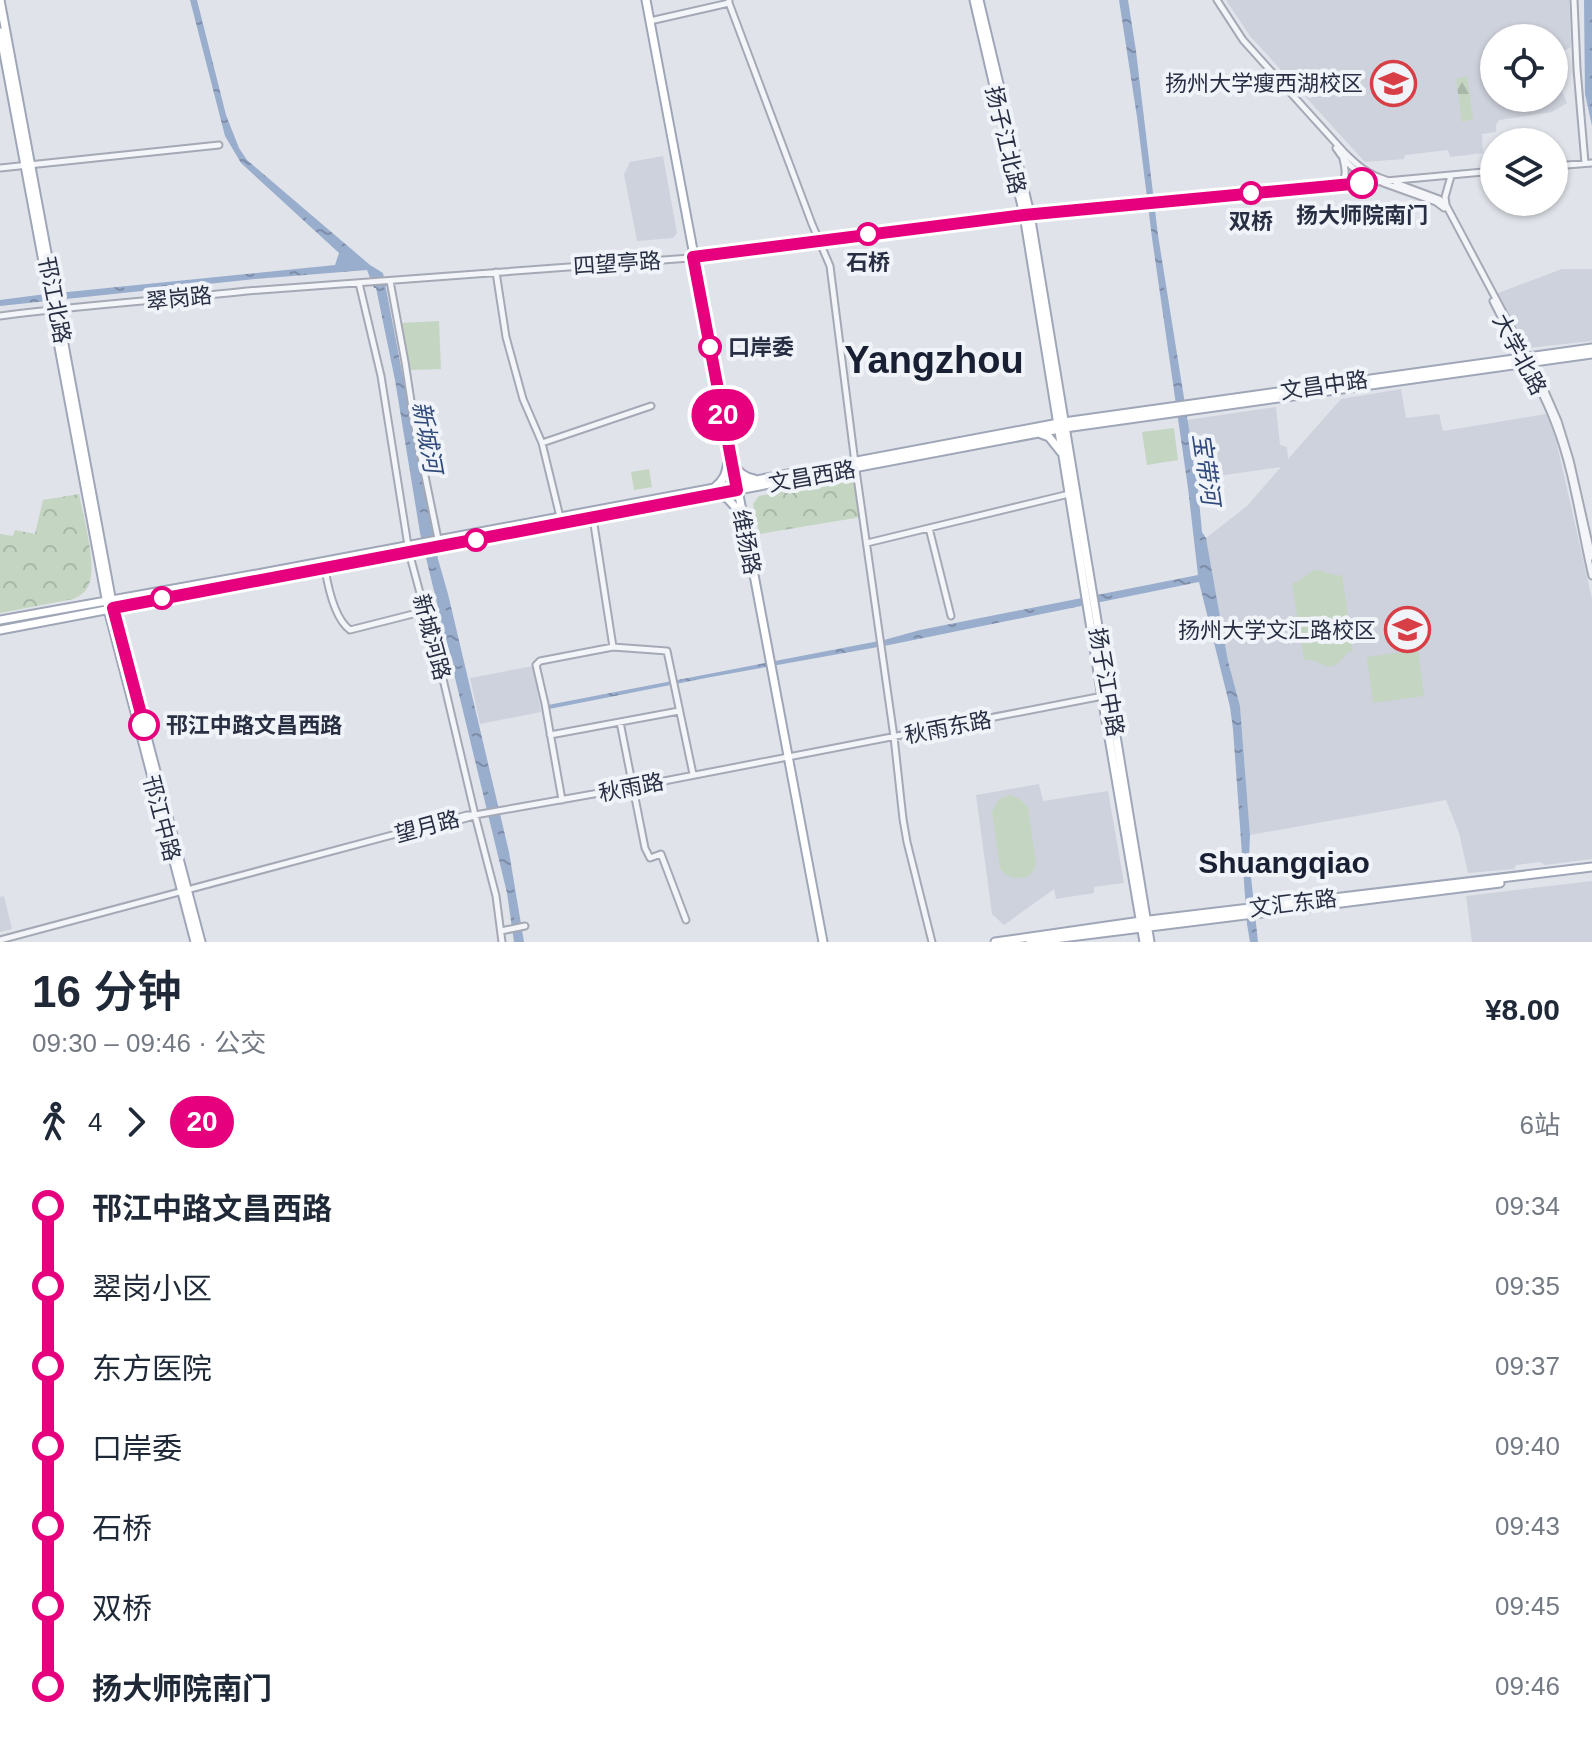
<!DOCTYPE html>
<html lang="zh">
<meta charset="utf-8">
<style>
body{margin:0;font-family:Arial,"Noto Sans SC",sans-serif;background:#f6f6f7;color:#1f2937;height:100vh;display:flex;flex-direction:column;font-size:30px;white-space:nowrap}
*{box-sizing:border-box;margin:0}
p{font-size:26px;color:#747a83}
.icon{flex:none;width:44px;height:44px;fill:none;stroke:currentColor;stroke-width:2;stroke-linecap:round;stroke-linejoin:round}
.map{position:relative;height:942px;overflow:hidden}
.sheet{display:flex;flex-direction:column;background:#fff;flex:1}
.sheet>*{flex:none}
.badge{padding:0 16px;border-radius:26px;font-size:28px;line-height:52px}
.tools{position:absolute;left:1480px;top:24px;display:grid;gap:16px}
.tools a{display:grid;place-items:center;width:88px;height:88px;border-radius:50%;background:#fff;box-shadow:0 2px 6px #0004;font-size:40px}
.map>.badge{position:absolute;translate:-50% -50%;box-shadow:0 0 0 4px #fff}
.legs{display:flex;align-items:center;gap:12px;height:88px;padding:0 32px;font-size:26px}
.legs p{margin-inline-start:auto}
.head{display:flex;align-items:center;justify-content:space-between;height:136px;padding:0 32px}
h1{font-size:44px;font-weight:600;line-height:60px}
ul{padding:0 32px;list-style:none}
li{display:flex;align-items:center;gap:28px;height:80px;font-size:30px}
li i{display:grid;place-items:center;width:12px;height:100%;margin:0 10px;background:currentColor}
li i::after{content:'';width:20px;height:20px;margin:-10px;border:6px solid;border-radius:50%;background:#fff}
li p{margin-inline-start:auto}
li:first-child i{background:linear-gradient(#0000 50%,currentColor 0)}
li:last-child i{background:linear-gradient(currentColor 50%,#0000 0)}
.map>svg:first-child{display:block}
.built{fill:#ced2dc;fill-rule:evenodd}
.forest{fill:url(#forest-firs)}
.park{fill:url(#park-crowns)}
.pitch{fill:#c4d5c1}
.water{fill:url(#water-ripples)}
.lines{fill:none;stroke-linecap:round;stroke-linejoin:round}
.minor-casing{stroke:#a5a9b5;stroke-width:9}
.major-casing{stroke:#9fa6b7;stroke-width:11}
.minor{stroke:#f4f5f8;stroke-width:5}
.major{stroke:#fff;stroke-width:7}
.line-1-casing{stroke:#fff;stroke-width:18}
.line-1{stroke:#e6007e;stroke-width:12}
.stop-1-dot{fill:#fff;stroke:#e6007e;stroke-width:4}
.labels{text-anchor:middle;stroke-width:8;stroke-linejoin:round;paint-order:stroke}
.poi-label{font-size:22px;fill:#282f43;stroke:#f0f3f8;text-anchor:end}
.street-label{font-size:22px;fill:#282f43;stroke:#f0f3f8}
.stop-label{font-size:22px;font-weight:bold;fill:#282f43;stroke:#f0f3f8}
.water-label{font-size:24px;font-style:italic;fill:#2f497a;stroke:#f0f3f8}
.district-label{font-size:30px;font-weight:bold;fill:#1a2034;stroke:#f0f3f8}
.town-label{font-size:38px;font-weight:bold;fill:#1a2034;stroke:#f0f3f8}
</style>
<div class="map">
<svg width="1592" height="942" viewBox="0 0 1592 942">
<defs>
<pattern id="forest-firs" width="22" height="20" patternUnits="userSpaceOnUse" patternTransform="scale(2)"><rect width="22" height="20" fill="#c4d5c1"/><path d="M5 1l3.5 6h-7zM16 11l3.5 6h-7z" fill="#a8b7a7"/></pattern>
<pattern id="park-crowns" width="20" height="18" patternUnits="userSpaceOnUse" patternTransform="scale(2)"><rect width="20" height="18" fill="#c4d5c1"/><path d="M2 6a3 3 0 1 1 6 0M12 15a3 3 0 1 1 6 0" fill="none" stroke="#a8b7a7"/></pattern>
<pattern id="water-ripples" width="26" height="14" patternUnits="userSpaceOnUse" patternTransform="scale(2)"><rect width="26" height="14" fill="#99adcd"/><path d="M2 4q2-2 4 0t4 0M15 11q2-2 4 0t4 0" fill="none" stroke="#7d8da8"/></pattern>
</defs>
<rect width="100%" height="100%" fill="#e0e3ea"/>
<path class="built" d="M 1226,0 L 1569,0 L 1571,47 L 1563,52 L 1558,61 L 1560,87 L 1567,103 L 1552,112 L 1499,120 L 1496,125 L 1496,132 L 1482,134 L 1483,153 L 1450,157 L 1448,150 L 1405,155 L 1404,159 L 1365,162 L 1250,36 ZM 1494,38 L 1554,38 L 1554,98 L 1494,98 Z
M 663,156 L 677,233 L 673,238 L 637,241 L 624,174 L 630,162 Z
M 1562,269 L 1592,269 L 1592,341 L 1527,348 L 1498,293 Z
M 1401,389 L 1406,418 L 1439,414 L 1443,431 L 1546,414 L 1556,440 L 1592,599 L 1592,859 L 1545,865 L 1540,862 L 1516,865 L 1514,869 L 1468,873 L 1459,833 L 1446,800 L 1250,835 L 1240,706 L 1228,661 L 1206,538 L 1247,506 L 1281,467 L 1197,479 L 1187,420 L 1276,407 L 1280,445 L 1287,447 L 1288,459 L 1341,399 Z
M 533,666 L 541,712 L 480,724 L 470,678 Z
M 1039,784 L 1043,801 L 1108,791 L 1124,883 L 1094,887 L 1094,893 L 1056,899 L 1054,889 L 1004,925 L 992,914 L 976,795 Z
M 1592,881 L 1592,942 L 1472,942 L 1466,896 Z
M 4,896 L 12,929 L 0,932 L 0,897 Z"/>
<path class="forest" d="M 1467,76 L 1473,119 L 1462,122 L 1456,79 Z"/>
<path class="park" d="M 855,476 L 861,517 L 759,534 L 753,504 L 759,496 Z
M 79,494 C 83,516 96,561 90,581 C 88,590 81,596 73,599 L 0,613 L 0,534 L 13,536 L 15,530 L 35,534 L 43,500 Z"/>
<path class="pitch" d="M 439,321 L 441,369 L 410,370 L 401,323 Z
M 1174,428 L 1178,460 L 1147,465 L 1142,432 Z
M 649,469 L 652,487 L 634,490 L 631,472 Z
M 1317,570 C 1326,571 1334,577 1342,575 L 1353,651 L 1348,652 C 1327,680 1324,658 1304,660 L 1292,583 C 1303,581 1306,572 1317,570 Z
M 1418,650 L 1424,696 L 1373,703 L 1367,657 Z
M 1010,795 L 1018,798 L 1028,807 L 1036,864 L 1033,871 L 1027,877 L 1013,878 L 1005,874 L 1000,868 L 992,812 L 999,799 Z"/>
<path class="water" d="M 190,0 L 197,0 L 226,115 L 239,148 L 247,160 L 370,265 L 383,273 L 438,559 L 448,594 L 509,852 L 524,942 L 514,942 L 507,893 L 420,533 L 395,380 L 376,288 L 374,288 L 367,270 L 255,279 L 0,306 L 0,300 L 38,295 L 335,265 L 339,253 L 241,163 L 225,136 Z
M 1119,0 L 1128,0 L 1136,51 L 1158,235 L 1197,479 L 1202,532 L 1206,538 L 1228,661 L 1240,706 L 1250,835 L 1249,858 L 1258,942 L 1250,942 L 1247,924 L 1233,729 L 1230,707 L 1199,582 L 889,645 L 711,677 L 549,709 L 548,705 L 884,640 L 920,630 L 1198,575 L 1188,488 L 1152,238 L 1137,117 Z
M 1584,0 L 1592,0 L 1592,126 L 1585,94 Z"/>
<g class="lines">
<defs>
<path id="minor" d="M 1217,0 L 1243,40 L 1344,152 C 1357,165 1367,174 1386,180
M 1574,0 L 1577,69 L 1585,163
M 729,3 L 812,224 L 830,266 L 855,463 L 894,737 L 903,819 L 907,842 L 932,942
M 650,21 L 729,3 L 729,1
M 1336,148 C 1345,162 1357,174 1373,179
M 1554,166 L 1592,163
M 0,168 L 219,145
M 1383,183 L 1436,202 L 1444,208
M 1396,183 L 1439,199 L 1446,205 L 1544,389 L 1558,421 L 1570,460 L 1592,557
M 1342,184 C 1347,176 1345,168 1343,159
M 1446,204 L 1445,197 L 1451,176
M 496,272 L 506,337 L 523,399 L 542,443 L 560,517
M 390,281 L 405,362 L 415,427 L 438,539
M 359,283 L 381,376 L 409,552 L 443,679 L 475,815 L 496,896 L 502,942
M 1493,301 C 1513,342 1539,381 1555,424 C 1574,472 1580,526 1592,576
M 0,316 C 82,305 165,300 247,291 L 690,258 L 1030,214 L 1494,171
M 542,443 L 651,406
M 593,518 L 613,647
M 929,528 L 951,616
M 867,543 L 1069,494
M 325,569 C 328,587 335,619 350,630 L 425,611
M 620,722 L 645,848 L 650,858 L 661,854 L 686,920
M 550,735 L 679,711
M 562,800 L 545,704 L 536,665 L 540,661 L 613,647 L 667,651 L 693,774
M 407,835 L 474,816
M 501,931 L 525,926
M 0,940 L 467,815 L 475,815 L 633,787 L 1103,696"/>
<path id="major" d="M 0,0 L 113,608 L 201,942
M 646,0 L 823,942
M 974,0 L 1024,215 L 1102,697 L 1144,942
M 979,0 L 1030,214 L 1150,942
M 0,32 L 108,609 L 195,942
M 1041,434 L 1049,437 L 1061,452
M 733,464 C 739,472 744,477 754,479
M 715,487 C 724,480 726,474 728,462
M 717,495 L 727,498 L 737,509
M 0,620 L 268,572 L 1064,422 L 1592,348
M 0,630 L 1065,428 L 1592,354
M 995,942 L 1141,921 L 1592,867
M 1030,942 L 1500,883"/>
</defs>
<use href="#minor" class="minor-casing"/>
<use href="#major" class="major-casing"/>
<use href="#minor" class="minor"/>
<use href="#major" class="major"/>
</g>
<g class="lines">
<defs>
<path id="line-1" d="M 144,725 L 113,608 L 737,490 L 693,257 L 1024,215 L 1362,183"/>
</defs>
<use href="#line-1" class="line-1-casing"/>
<use href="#line-1" class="line-1"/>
</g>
<defs>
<symbol id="university-ring" viewBox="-11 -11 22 22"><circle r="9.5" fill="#f0f3f8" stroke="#d73e45" stroke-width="1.5"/><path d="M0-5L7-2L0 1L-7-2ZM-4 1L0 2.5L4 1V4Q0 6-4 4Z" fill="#d73e45"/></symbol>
</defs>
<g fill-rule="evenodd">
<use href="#university-ring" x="1368" y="58" width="51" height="51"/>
<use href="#university-ring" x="1382" y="604" width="51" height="51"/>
</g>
<g class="stop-1-dot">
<circle cx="1362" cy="183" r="14"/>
<circle cx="1251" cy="193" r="10"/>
<circle cx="868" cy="234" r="10"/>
<circle cx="710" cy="347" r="10"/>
<circle cx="476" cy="540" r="10"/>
<circle cx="162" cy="598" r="10"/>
<circle cx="144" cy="725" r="14"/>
</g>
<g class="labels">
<g class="poi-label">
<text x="1363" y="91">扬州大学瘦西湖校区</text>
<text x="1376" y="638">扬州大学文汇路校区</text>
</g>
<g class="street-label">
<text transform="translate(1006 140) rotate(77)" y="8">扬子江北路</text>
<text transform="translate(617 263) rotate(-4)" y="8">四望亭路</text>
<text transform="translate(179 298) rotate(-6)" y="8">翠岗路</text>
<text transform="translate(55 300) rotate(79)" y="8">邗江北路</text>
<text transform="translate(1520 354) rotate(62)" y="8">大学北路</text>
<text transform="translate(1324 385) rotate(-8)" y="8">文昌中路</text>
<text transform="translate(812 476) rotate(-10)" y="8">文昌西路</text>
<text transform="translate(747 542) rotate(79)" y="8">维扬路</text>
<text transform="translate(432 637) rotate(75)" y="8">新城河路</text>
<text transform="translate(1107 682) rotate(80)" y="8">扬子江中路</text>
<text transform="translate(948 727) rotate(-11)" y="8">秋雨东路</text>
<text transform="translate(631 787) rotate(-11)" y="8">秋雨路</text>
<text transform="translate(162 818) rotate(75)" y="8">邗江中路</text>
<text transform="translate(427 826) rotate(-15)" y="8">望月路</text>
<text transform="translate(1293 903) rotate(-7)" y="8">文汇东路</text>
</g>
<g class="stop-label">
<text x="1362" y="223">扬大师院南门</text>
<text x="1251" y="229">双桥</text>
<text x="868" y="270">石桥</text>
<text x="728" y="355" text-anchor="start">口岸委</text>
<text x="166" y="733" text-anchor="start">邗江中路文昌西路</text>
</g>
<g class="water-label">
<text transform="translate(427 437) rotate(80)" y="8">新城河</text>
<text transform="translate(1206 469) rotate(82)" y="8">宝带河</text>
</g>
<g class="district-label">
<text x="1284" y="873">Shuangqiao</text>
</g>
<g class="town-label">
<text x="934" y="373">Yangzhou</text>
</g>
</g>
</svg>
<div class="tools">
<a><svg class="icon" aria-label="locate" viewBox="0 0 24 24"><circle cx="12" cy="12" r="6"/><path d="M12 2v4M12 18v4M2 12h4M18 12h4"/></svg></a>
<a><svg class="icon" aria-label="layers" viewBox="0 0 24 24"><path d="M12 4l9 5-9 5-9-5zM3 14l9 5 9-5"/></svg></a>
</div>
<b class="badge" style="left:723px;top:415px;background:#e6007e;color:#fff">20</b>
</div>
<section class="sheet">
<div class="head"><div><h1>16 分钟</h1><p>09:30 – 09:46 · 公交</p></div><b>¥8.00</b></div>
<div class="legs"><svg class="icon" aria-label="walk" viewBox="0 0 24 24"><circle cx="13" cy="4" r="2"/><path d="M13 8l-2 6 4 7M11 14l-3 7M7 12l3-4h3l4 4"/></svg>4<svg class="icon" aria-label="forward" viewBox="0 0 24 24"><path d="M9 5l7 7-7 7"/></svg><b class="badge" style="background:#e6007e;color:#fff">20</b><p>6站</p></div>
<ul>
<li><i style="color:#e6007e"></i><b>邗江中路文昌西路</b><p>09:34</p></li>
<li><i style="color:#e6007e"></i><span>翠岗小区</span><p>09:35</p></li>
<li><i style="color:#e6007e"></i><span>东方医院</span><p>09:37</p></li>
<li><i style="color:#e6007e"></i><span>口岸委</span><p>09:40</p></li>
<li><i style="color:#e6007e"></i><span>石桥</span><p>09:43</p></li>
<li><i style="color:#e6007e"></i><span>双桥</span><p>09:45</p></li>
<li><i style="color:#e6007e"></i><b>扬大师院南门</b><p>09:46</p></li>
</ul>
</section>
